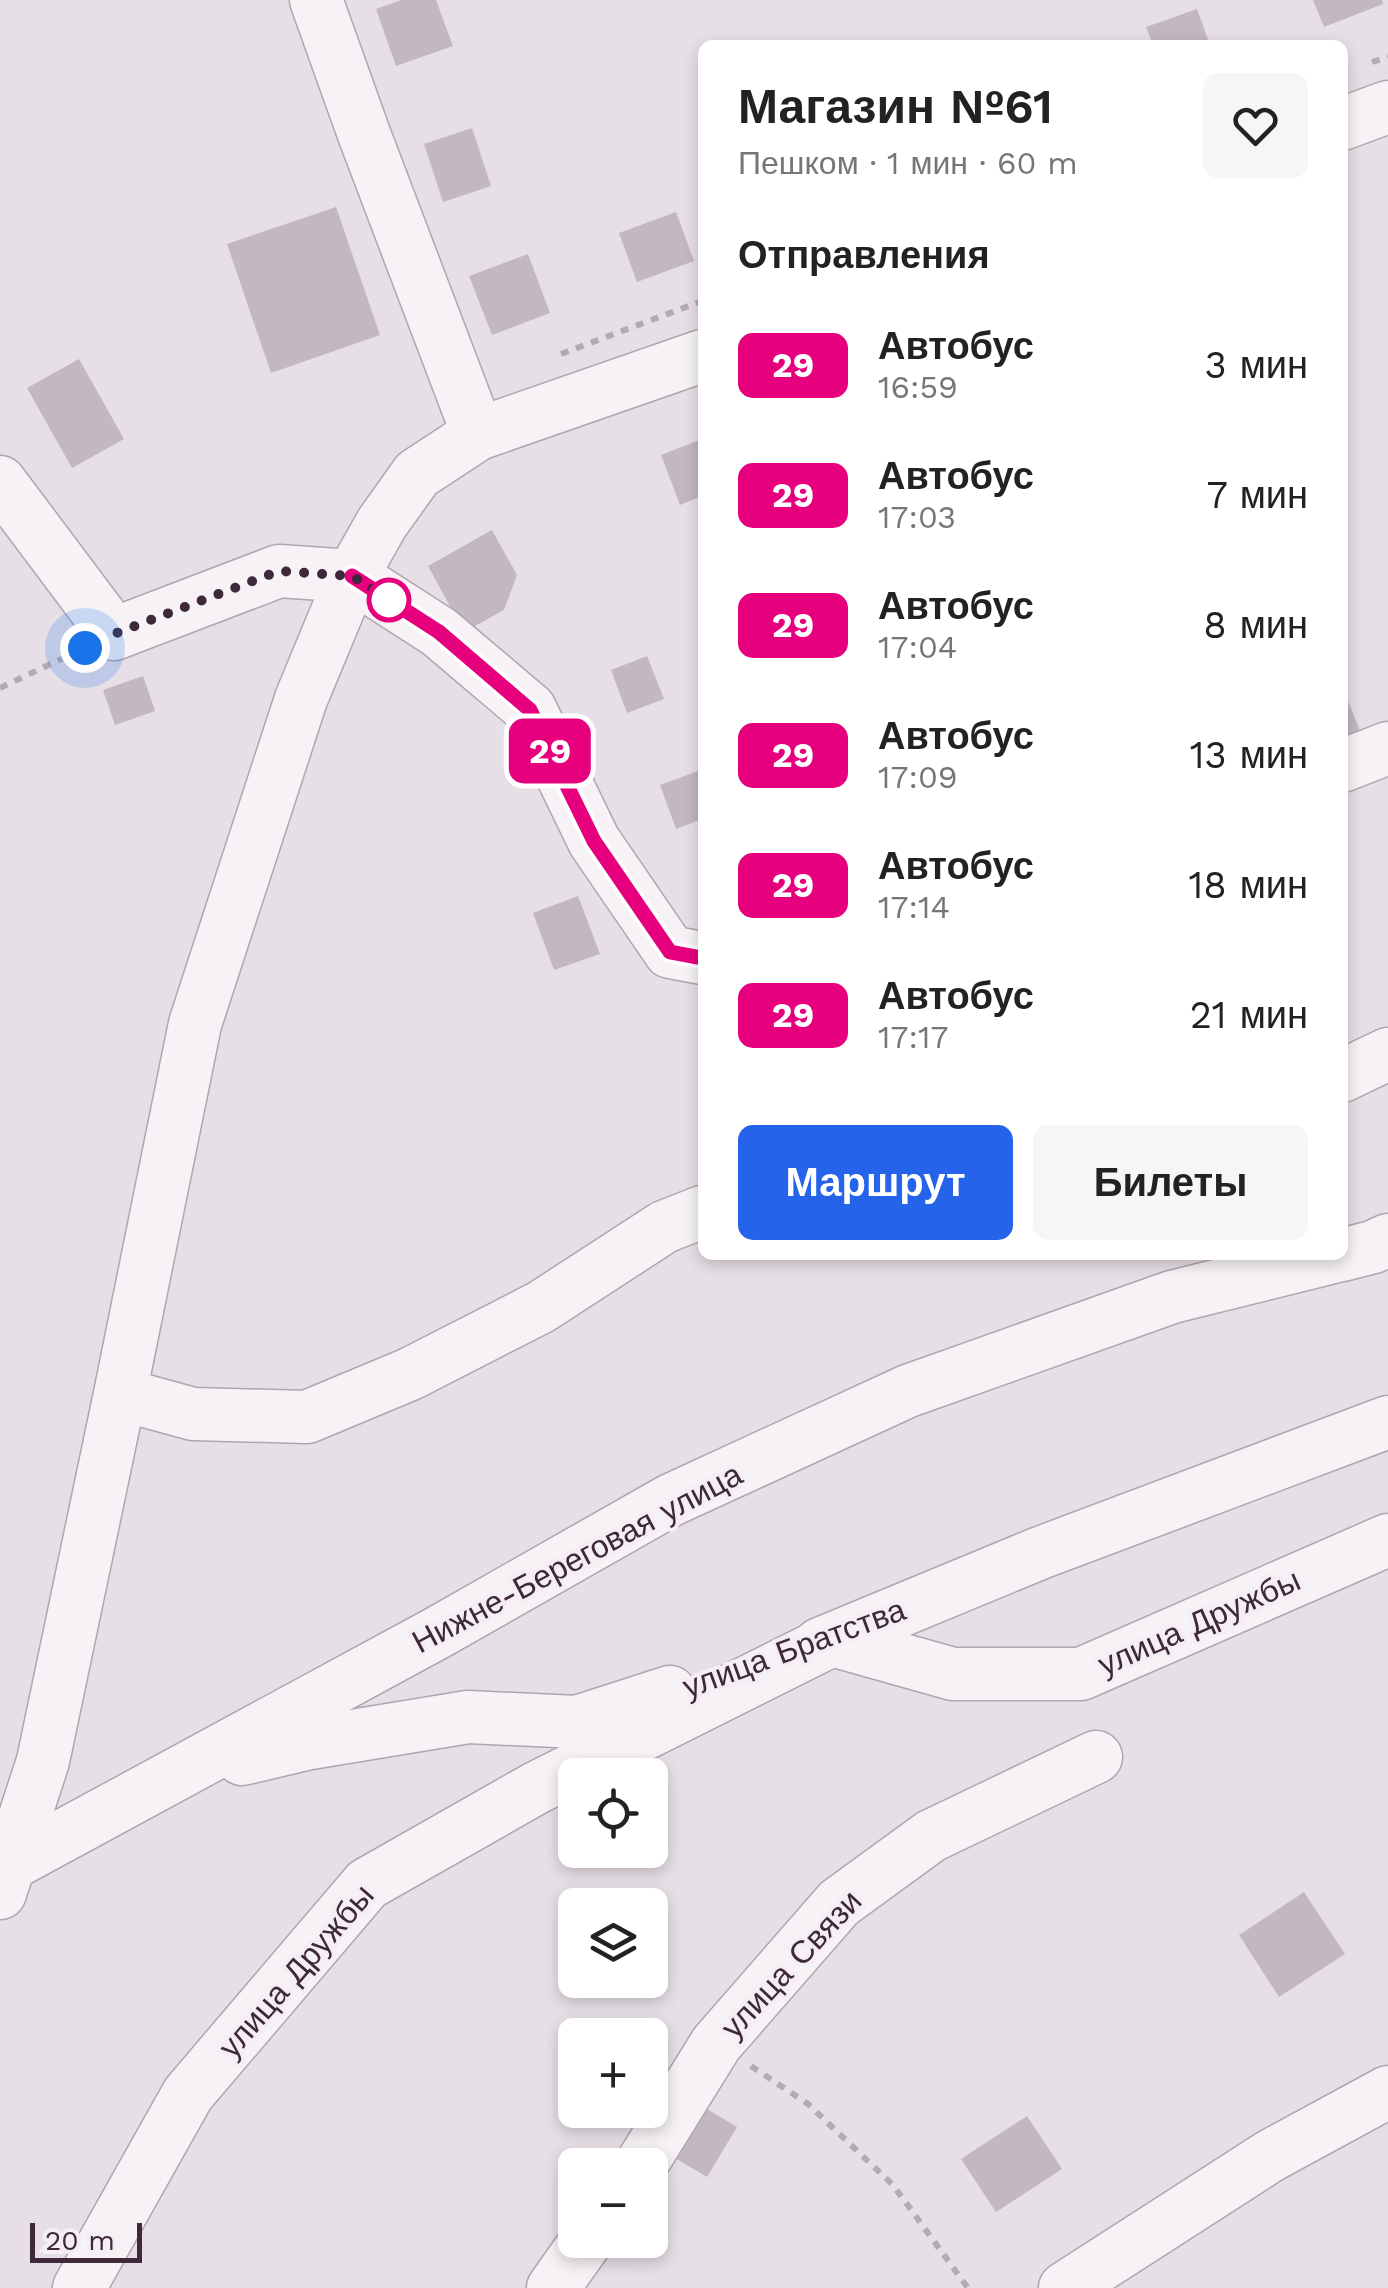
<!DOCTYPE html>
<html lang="ru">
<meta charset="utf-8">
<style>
body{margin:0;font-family:"Work Sans",sans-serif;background:#f6f6f6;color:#222;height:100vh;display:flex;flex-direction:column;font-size:38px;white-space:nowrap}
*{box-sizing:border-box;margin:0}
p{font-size:32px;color:#767676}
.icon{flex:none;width:55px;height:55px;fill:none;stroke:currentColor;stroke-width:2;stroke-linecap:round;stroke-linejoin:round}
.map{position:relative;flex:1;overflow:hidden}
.side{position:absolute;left:698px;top:40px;width:650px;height:1220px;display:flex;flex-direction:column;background:#fff;border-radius:15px;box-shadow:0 5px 15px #0003}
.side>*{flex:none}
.badge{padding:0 20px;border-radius:15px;font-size:35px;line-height:65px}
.buttons{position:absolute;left:558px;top:1758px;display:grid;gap:20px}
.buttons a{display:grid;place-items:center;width:110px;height:110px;border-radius:15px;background:#fff;box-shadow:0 5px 15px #0003;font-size:50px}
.scale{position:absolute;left:30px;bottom:25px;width:112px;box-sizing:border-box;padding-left:10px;border:5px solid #3d293a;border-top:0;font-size:28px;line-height:35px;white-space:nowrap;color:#3d293a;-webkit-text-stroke:8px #f5eef4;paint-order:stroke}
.you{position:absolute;width:50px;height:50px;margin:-25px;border:8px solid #fff;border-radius:50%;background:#1a73e8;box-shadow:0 0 0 15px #1a73e833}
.map>.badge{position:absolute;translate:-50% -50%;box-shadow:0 0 0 5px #fff}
h2{padding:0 40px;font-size:38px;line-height:90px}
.round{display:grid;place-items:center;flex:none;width:105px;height:105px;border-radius:15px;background:#f6f6f6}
.overview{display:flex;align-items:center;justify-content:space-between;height:170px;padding:0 40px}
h1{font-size:48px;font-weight:600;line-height:75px}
.action{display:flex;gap:20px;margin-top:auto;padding:20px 40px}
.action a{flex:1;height:115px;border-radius:15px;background:#2563eb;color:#fff;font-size:40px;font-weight:600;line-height:115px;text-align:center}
.action a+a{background:#f6f6f6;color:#222}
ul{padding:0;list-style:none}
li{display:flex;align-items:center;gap:30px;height:130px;padding:0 40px}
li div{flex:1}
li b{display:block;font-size:38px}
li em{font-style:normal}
li .badge{min-width:110px;font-weight:700;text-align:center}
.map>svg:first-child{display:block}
.building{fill:#c3b7c1}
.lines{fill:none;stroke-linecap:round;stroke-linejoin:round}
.minor-casing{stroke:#b1a5af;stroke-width:55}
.path{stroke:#b3aab2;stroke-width:6;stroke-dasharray:8 8;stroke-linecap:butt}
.minor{stroke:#f6f2f5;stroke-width:52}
.line-casing{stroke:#fff;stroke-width:22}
.line{stroke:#e6007e;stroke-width:15}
.walk{stroke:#3d293a;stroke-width:10;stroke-dasharray:0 18}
.stop-dot{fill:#fff;stroke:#e6007e;stroke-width:5}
.labels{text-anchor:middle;stroke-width:8;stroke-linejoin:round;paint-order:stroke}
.street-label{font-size:32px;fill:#3d293a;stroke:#f5eef4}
</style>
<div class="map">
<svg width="1388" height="2288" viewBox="0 0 1388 2288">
<rect width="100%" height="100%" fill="#e7dfe6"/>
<path class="building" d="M 401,0 L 436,0 L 453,46 L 396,66 L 376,9 Z
M 1313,0 L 1382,0 L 1383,4 L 1324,27 Z
M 1197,9 L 1210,45 L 1153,45 L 1146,27 Z
M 472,128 L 491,186 L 443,202 L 424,144 Z
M 336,207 L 380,335 L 271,373 L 227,244 Z
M 676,212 L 694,261 L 637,282 L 619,233 Z
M 528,254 L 550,313 L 492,335 L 469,276 Z
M 79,359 L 124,439 L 72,468 L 27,388 Z
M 702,439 L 702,496 L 680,505 L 661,455 Z
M 492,530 L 517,575 L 504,610 L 464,632 L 428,566 Z
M 647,656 L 664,699 L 627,713 L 611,670 Z
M 143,676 L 155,711 L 115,725 L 103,690 Z
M 1345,693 L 1360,731 L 1342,738 L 1342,694 Z
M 698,771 L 702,782 L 702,819 L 676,829 L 660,785 Z
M 578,896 L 600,954 L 554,970 L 533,913 Z
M 1304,1892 L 1345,1954 L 1279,1997 L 1239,1935 Z
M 699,2104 L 737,2127 L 707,2177 L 668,2154 Z
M 1027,2116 L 1062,2169 L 996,2212 L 961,2159 Z"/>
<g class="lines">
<defs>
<path id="minor" d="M 316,0 L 364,134 L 478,434
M 1342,124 L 1388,107
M 0,482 L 114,634 L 279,571 L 352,576 L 439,632 L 530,709 L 594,841 L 670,952 L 702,958
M 1342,766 L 1388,748
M 1342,1076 L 1388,1054
M 1342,1255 L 1373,1247 L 1388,1240
M 120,1394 L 193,1414 L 307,1417 L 410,1374 L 541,1307 L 664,1227 L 702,1212
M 820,1644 L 1040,1553 L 1388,1422
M 242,1759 L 310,1743 L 468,1717 L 577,1722 L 670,1692
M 9,1865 L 437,1633 L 671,1500 L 908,1391 L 1172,1297 L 1341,1255
M 0,1893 L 43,1761 L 120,1394 L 195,1024 L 301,699 L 352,576 L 382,523 L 417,474 L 478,434 L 702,356
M 641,2165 L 716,2044 L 839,1903 L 931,1836 L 1096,1757
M 79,2288 L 188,2094 L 367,1884 L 536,1788 L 832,1640 L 953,1674 L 1081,1674 L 1388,1540
M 553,2288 L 587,2240
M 1065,2288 L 1270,2156 L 1388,2092"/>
</defs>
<use href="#minor" class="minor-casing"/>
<path class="path" d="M 1372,62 L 1388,57
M 561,354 L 702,301
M 0,688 L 76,652
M 751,2066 L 808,2104 L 893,2185 L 968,2288"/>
<use href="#minor" class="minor"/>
</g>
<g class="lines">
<defs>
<path id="line" d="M 352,576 L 439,632 L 530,710 L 594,841 L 670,952 L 702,958"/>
</defs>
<use href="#line" class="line-casing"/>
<use href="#line" class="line"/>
<path class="walk" d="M 85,648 L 114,634 L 279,571 L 352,576 L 389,600"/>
</g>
<circle class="stop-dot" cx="389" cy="600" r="20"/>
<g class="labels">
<g class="street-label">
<text transform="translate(577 1558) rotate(-28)" y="11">Нижне-Береговая улица</text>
<text transform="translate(1199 1622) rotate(-24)" y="11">улица Дружбы</text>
<text transform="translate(794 1648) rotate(-20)" y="11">улица Братства</text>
<text transform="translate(791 1964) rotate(-47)" y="11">улица Связи</text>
<text transform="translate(296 1971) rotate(-49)" y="11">улица Дружбы</text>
</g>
</g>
</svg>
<div class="buttons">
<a><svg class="icon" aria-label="locate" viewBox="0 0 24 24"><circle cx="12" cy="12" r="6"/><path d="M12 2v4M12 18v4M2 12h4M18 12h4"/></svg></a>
<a><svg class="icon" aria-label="layers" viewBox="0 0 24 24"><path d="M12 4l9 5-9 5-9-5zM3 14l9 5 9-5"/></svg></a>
<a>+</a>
<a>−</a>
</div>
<div class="scale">20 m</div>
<div class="you" style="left:85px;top:648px"></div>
<b class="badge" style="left:550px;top:751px;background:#e6007e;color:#fff">29</b>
<section class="side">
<div class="overview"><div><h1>Магазин №61</h1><p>Пешком · 1 мин · 60 m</p></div><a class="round"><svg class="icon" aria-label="heart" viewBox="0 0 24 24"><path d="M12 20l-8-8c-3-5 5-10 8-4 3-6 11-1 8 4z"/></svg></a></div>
<h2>Отправления</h2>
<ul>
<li><span class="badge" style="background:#e6007e;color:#fff">29</span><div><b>Автобус</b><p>16:59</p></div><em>3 мин</em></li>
<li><span class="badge" style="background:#e6007e;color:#fff">29</span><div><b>Автобус</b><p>17:03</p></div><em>7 мин</em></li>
<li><span class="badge" style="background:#e6007e;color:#fff">29</span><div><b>Автобус</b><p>17:04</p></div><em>8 мин</em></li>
<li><span class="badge" style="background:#e6007e;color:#fff">29</span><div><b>Автобус</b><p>17:09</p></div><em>13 мин</em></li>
<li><span class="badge" style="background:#e6007e;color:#fff">29</span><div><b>Автобус</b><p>17:14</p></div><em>18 мин</em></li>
<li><span class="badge" style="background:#e6007e;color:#fff">29</span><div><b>Автобус</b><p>17:17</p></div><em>21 мин</em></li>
</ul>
<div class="action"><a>Маршрут</a><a>Билеты</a></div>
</section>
</div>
